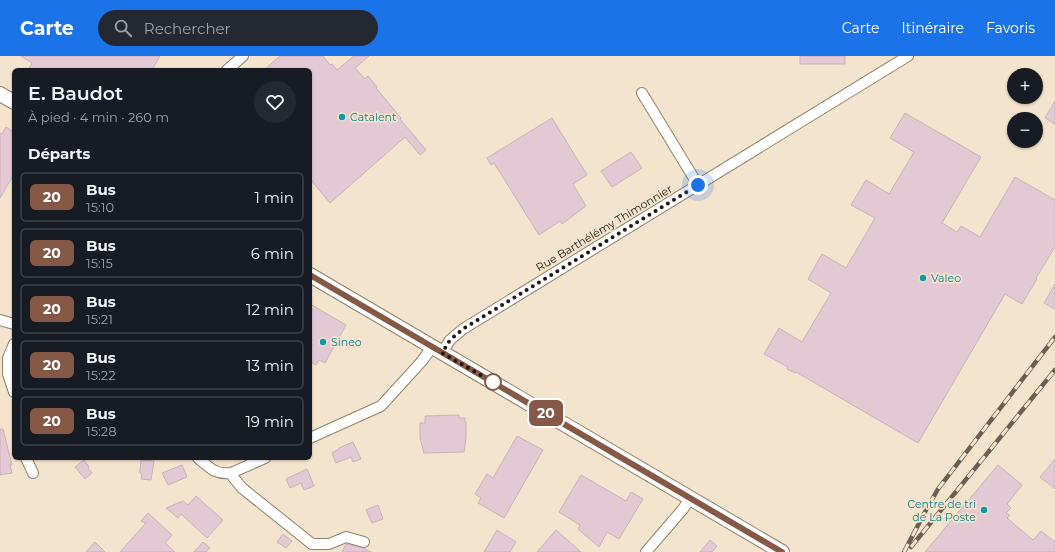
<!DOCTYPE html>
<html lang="fr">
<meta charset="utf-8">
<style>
body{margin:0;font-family:Montserrat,sans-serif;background:#242831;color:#f1f3f6;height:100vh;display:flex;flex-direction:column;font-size:15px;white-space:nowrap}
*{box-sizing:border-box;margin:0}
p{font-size:13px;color:#9ea1a6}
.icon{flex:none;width:22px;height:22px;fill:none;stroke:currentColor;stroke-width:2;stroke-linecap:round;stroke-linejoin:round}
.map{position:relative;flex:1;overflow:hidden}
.sheet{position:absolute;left:12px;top:12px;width:300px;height:392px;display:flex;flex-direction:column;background:#171b24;border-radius:6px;box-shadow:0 1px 3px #0004}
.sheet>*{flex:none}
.badge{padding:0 8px;border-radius:6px;font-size:14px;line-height:26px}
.fabs{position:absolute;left:1007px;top:12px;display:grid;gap:8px}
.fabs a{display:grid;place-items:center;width:36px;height:36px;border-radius:50%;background:#171b24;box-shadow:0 1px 3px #0004;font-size:20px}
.you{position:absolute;width:20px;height:20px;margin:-10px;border:3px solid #fff;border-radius:50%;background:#1a73e8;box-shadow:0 0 0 6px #1a73e833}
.map>.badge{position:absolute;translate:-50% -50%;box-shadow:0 0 0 2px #fff}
h2{padding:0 16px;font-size:15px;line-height:36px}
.round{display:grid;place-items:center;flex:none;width:42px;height:42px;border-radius:21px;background:#242831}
.head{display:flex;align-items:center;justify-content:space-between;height:68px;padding:0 16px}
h1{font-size:19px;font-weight:600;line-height:30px}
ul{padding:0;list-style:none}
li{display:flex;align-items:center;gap:12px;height:50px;margin:0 8px 6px;padding:0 8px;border:2px solid #363941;border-radius:6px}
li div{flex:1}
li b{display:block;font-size:15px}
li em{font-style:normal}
li .badge{min-width:44px;font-weight:700;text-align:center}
header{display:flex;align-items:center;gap:24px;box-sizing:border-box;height:56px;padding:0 20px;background:#1a73e8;color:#fff}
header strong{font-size:19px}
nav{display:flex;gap:22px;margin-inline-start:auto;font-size:14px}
.search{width:280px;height:36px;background:#242831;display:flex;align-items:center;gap:10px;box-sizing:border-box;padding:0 14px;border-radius:22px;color:#9ea1a6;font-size:15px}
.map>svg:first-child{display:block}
.building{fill:#e4c8d4;stroke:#cbb0bb}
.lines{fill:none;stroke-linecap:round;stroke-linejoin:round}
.street-casing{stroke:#90816c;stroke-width:12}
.secondary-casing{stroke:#90816c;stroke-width:16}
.street{stroke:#fff;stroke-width:10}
.secondary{stroke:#fff;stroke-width:14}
.rail-casing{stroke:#695f52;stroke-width:4.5}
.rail{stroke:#f4e3cd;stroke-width:3;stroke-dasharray:9;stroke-linecap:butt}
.line-casing{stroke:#fff;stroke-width:9}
.line{stroke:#855946;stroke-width:6}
.walk{stroke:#1e1810;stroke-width:4;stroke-dasharray:0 7.2}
.culture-dot{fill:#0f9aa8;stroke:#f4e3cd;stroke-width:1.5}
.stop-dot{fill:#fff;stroke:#855946;stroke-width:2}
.labels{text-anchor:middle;stroke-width:3.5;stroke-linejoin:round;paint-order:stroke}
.culture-label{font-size:11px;fill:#0d838f;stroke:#f4e3cd;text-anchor:start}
.street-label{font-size:11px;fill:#1e1810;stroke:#f4e3cd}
</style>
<header>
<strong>Carte</strong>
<div class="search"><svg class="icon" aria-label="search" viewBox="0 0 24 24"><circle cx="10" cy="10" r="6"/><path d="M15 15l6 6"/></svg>Rechercher</div>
<nav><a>Carte</a><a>Itinéraire</a><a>Favoris</a></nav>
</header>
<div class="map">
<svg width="1055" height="496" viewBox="0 0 1055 496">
<rect width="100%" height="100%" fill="#f4e3cd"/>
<path class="building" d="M 21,0 L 160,0 L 152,14 L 28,14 L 32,7 Z
M 280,0 L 323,0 L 330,9 L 332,8 L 337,14 L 354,0 L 369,0 L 355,12 L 365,23 L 368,20 L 377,31 L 376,32 L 401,62 L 400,63 L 426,94 L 420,99 L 405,81 L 330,147 L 310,123 L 310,14 L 264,14 Z
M 800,0 L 845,0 L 845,8 L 800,8 Z
M 1055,45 L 1055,68 L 1045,62 Z
M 905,57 L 981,101 L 942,167 L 957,176 L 961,170 L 980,181 L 1015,121 L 1055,144 L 1055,191 L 1036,222 L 1037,223 L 1022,248 L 1005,238 L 918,387 L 796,316 L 795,317 L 787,313 L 788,311 L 764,298 L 779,272 L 802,286 L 831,237 L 808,223 L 822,198 L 846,212 L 875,162 L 851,149 L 866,124 L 889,138 L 914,96 L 890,82 Z
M 552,62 L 587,119 L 573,128 L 586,150 L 562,168 L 560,165 L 539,179 L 494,107 L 491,109 L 487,102 Z
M 6,71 L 14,76 L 14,118 L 0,142 L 0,77 L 2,78 Z
M 631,96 L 642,112 L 612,131 L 601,115 Z
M 1055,228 L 1055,253 L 1044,247 Z
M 310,248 L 346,269 L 325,307 L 319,304 L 316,309 L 310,306 Z
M 459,359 L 459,362 L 465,362 L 465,366 L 466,366 L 466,381 L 464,396 L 424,397 L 420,382 L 420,367 L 425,367 L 425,360 Z
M 0,373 L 3,373 L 12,409 L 10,409 L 12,417 L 0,419 Z
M 517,380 L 543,394 L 504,462 L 478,447 L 481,442 L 475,438 L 487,418 L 493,422 Z
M 353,386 L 361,403 L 353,406 L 351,401 L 336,407 L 332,397 L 339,393 L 339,392 Z
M 1055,403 L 1055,433 L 1040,421 Z
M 84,404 L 89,411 L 88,412 L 92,417 L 85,423 L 75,411 Z
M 141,404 L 154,405 L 151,424 L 141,423 L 142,418 L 140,417 L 140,414 Z
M 182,409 L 187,421 L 168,429 L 162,417 Z
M 998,409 L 1022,429 L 1007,448 L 1011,452 L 1006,457 L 1010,459 L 1007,462 L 1033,484 L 1041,475 L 1055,486 L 1055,496 L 925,496 Z
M 307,413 L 314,430 L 304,434 L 301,427 L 290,432 L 286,423 Z
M 581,419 L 626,445 L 631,436 L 643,443 L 619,483 L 607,476 L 599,491 L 578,473 L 580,469 L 559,456 Z
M 196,440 L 223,464 L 207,482 L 181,458 L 178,462 L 166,452 L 183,445 L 188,449 Z
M 378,449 L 383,463 L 372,467 L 366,454 Z
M 148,457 L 172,479 L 165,487 L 175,496 L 120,496 L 146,467 L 141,465 Z
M 497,474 L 516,486 L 510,496 L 484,496 Z
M 556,474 L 581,496 L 537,496 Z
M 283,478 L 292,485 L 286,492 L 277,486 Z
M 710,484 L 717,490 L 712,496 L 700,496 Z
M 95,486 L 105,496 L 86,496 Z
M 203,486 L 210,492 L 206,496 L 194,496 Z
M 346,488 L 363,492 L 371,496 L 342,496 Z"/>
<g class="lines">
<defs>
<path id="street" d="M 227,14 L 243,0
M 642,37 L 698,129
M 0,264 L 14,268
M 14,288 L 8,302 L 8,318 L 14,336
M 442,297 L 450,284 L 463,273 L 908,0
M 310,382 L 381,350 L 422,305 L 432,291
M 26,402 L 33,417
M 198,402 C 209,411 215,419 231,417 L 233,421 L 242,432 L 312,488 L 329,488 L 346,481 L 364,486
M 231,417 L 265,402
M 646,496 L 683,453 L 690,442"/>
<path id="secondary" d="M 0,38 L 14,46
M 310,219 L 782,496"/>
</defs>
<use href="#street" class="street-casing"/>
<use href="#secondary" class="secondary-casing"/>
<use href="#street" class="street"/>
<use href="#secondary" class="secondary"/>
<defs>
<path id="rail" d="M 911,491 L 1055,314
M 904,496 L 926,454 L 938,433 L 1055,281"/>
</defs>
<use href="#rail" class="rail-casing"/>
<use href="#rail" class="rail"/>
</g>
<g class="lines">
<defs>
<path id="line" d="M 310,219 L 782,496"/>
</defs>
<use href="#line" class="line-casing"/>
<use href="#line" class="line"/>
<path class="walk" d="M 493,326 L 442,297 L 450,284 L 463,273 L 698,129"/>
</g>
<g class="culture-dot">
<circle cx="342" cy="61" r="4"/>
<circle cx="923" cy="222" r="4"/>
<circle cx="323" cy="286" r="4"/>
<circle cx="984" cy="454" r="4"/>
</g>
<circle class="stop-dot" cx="493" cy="326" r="8"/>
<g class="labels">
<g class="culture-label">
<text x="350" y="65">Catalent</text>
<text x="931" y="226">Valeo</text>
<text x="331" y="290">Sineo</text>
<text x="976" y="452" text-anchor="end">Centre de tri<tspan x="976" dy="13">de La Poste</tspan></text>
</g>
<g class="street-label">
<text transform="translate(604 172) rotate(-31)" y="4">Rue Barthélémy Thimonnier</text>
</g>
</g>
</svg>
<div class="fabs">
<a>+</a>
<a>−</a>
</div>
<div class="you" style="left:698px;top:129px"></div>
<b class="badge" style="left:546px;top:357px;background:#855946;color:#fff">20</b>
<section class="sheet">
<div class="head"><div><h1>E. Baudot</h1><p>À pied · 4 min · 260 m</p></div><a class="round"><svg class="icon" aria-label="heart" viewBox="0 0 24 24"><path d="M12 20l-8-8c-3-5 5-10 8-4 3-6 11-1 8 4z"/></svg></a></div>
<h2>Départs</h2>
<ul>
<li><span class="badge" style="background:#855946;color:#fff">20</span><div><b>Bus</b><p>15:10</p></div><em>1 min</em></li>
<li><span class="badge" style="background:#855946;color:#fff">20</span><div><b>Bus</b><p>15:15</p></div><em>6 min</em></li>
<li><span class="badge" style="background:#855946;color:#fff">20</span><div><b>Bus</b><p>15:21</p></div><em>12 min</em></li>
<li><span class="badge" style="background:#855946;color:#fff">20</span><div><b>Bus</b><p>15:22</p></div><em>13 min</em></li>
<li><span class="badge" style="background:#855946;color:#fff">20</span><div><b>Bus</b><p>15:28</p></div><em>19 min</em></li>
</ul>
</section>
</div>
